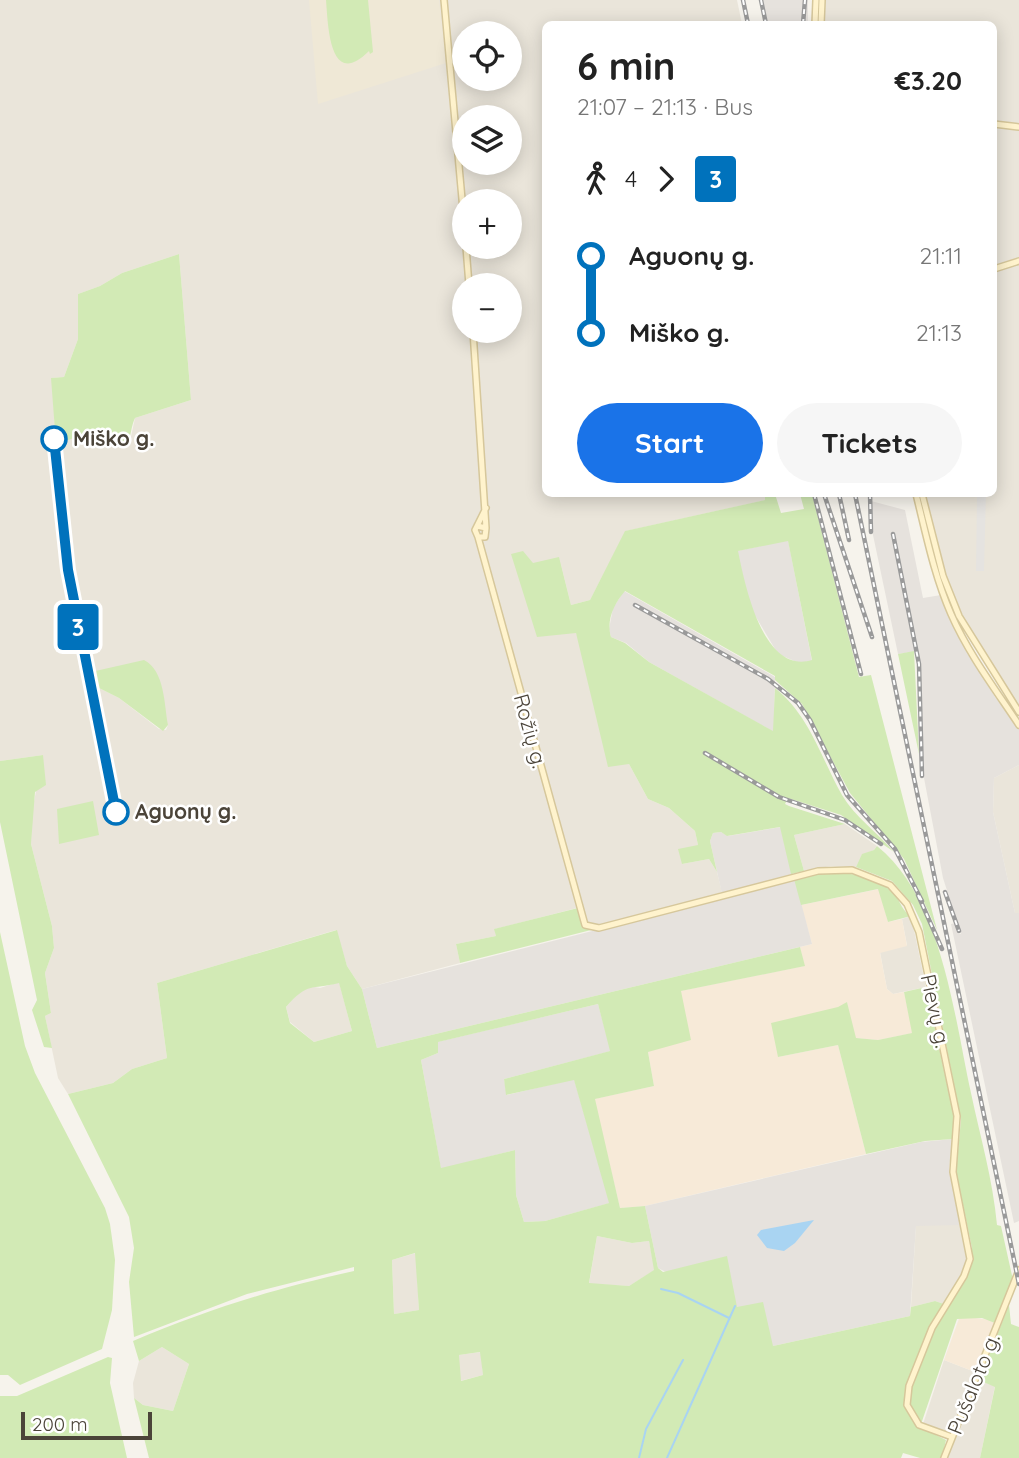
<!DOCTYPE html>
<meta charset="utf-8">
<style>
body{margin:0;font-family:Quicksand,sans-serif;background:#f6f6f6;color:#222;height:100vh;display:flex;flex-direction:column;font-size:26px;white-space:nowrap}
*{box-sizing:border-box;margin:0}
p{font-size:23px;color:#767676}
.icon{flex:none;width:38px;height:38px;fill:none;stroke:currentColor;stroke-width:2;stroke-linecap:round;stroke-linejoin:round}
.map{position:relative;flex:1;overflow:hidden}
.drawer{position:absolute;left:542px;top:21px;width:455px;height:476px;display:flex;flex-direction:column;background:#fff;border-radius:10px;box-shadow:0 4px 18px #0003}
.drawer>*{flex:none}
.badge{padding:0 14px;border-radius:5px;font-size:24px;line-height:46px}
.fabs{position:absolute;left:452px;top:21px;display:grid;gap:14px}
.fabs a{display:grid;place-items:center;width:70px;height:70px;border-radius:50%;background:#fff;box-shadow:0 4px 18px #0003;font-size:35px}
.scale{position:absolute;left:21px;bottom:18px;width:131px;box-sizing:border-box;padding-left:7px;border:4px solid #4b4439;border-top:0;font-size:19px;line-height:24px;white-space:nowrap;color:#4b4439;-webkit-text-stroke:5px #fff;paint-order:stroke}
.map>.badge{position:absolute;translate:-50% -50%;box-shadow:0 0 0 4px #fff}
.legs{display:flex;align-items:center;gap:10px;height:77px;padding:0 35px;font-size:23px}
.legs p{margin-inline-start:auto}
.summary{display:flex;align-items:center;justify-content:space-between;height:119px;padding:0 35px}
h1{font-size:38px;font-weight:700;line-height:52px}
.action{display:flex;gap:14px;margin-top:auto;padding:14px 35px}
.action a{flex:1;height:80px;border-radius:42px;background:#1a73e8;color:#fff;font-size:28px;font-weight:700;line-height:80px;text-align:center}
.action a+a{background:#f6f6f6;color:#222}
ul{padding:0 35px;list-style:none}
li{display:flex;align-items:center;gap:24px;height:77px;font-size:26px}
li i{display:grid;place-items:center;width:10px;height:100%;margin:0 9px;background:currentColor}
li i::after{content:'';width:18px;height:18px;margin:-9px;border:5px solid;border-radius:50%;background:#fff}
li p{margin-inline-start:auto}
li:first-child i{background:linear-gradient(#0000 50%,currentColor 0)}
li:last-child i{background:linear-gradient(currentColor 50%,#0000 0)}
.map>svg:first-child{display:block}
.residential{fill:#eae5da;fill-rule:evenodd}
.commercial{fill:#f7ead8}
.industrial{fill:#e6e2dd}
.education{fill:#efe8d6}
.green{fill:#d2eab5;fill-rule:evenodd}
.parking{fill:#e5e3e0}
.water{fill:#a9d4f2}
.lines{fill:none;stroke-linecap:round;stroke-linejoin:round}
.stream{stroke:#a9d4f2;stroke-width:2}
.secondary-casing{stroke:#d6c79b;stroke-width:8}
.secondary{stroke:#fff3cd;stroke-width:5}
.rail-casing{stroke:#9a9a9a;stroke-width:4.5}
.rail{stroke:#fff;stroke-width:2;stroke-dasharray:5;stroke-linecap:butt}
.line-1-casing{stroke:#fff;stroke-width:16}
.line-1{stroke:#0072bc;stroke-width:10}
.stop-1-dot{fill:#fff;stroke:#0072bc;stroke-width:3.5}
.labels{text-anchor:middle;stroke-width:5;stroke-linejoin:round;paint-order:stroke}
.stop-label{font-size:21px;font-weight:bold;fill:#4b4439;stroke:#fff;text-anchor:start}
.street-label{font-size:21px;fill:#4b4439;stroke:#fff}
</style>
<div class="map">
<svg width="1019" height="1458" viewBox="0 0 1019 1458">
<rect width="100%" height="100%" fill="#f6f3ec"/>
<path class="residential" d="M 0,0 L 737,0 L 742,24 L 546,24 L 546,494 L 765,494 L 766,500 L 626,531 L 590,600 L 571,605 L 559,557 L 576,633 L 629,764 L 648,799 L 669,808 L 695,831 L 698,845 L 682,864 L 709,859 L 717,872 L 722,892 L 599,928 L 589,928 L 577,908 L 495,929 L 496,936 L 456,944 L 460,963 L 362,989 L 347,966 L 336,930 L 157,983 L 167,1058 L 132,1069 L 113,1083 L 68,1094 L 58,1078 L 45,1016 L 51,1013 L 45,973 L 54,948 L 52,926 L 31,844 L 32,812 L 43,755 L 0,761 ZM 464,33 L 509,33 L 509,79 L 464,79 ZM 464,117 L 509,117 L 509,163 L 464,163 ZM 464,201 L 509,201 L 509,247 L 464,247 ZM 179,254 L 191,400 L 135,418 L 131,437 L 126,442 L 111,443 L 95,431 L 56,443 L 52,378 L 64,377 L 78,339 L 78,294 L 100,286 L 122,273 ZM 464,285 L 509,285 L 509,331 L 464,331 ZM 91,672 L 168,725 L 166,730 L 159,729 L 119,698 L 93,685 Z
M 825,0 L 1019,0 L 1019,125 L 994,122 L 994,24 L 824,24 Z
M 994,127 L 1019,130 L 1019,258 L 994,266 Z
M 1019,264 L 1019,709 L 961,614 L 946,575 L 925,494 L 994,494 L 994,272 Z
M 1019,765 L 1019,913 L 1015,913 L 1013,904 L 993,812 L 994,778 Z
M 845,824 L 877,846 L 874,850 L 862,855 L 856,867 L 831,866 L 804,871 L 794,835 Z
M 911,916 L 926,987 L 893,994 L 887,989 L 880,952 L 907,945 L 902,919 Z
M 339,982 L 352,1031 L 314,1042 L 290,1022 L 286,1007 L 300,991 L 310,986 L 320,988 Z
M 916,1225 L 965,1225 L 970,1248 L 968,1268 L 944,1304 L 935,1301 L 911,1307 Z
M 597,1236 L 632,1243 L 649,1241 L 655,1270 L 629,1286 L 589,1284 Z
M 416,1253 L 419,1310 L 394,1314 L 392,1260 Z
M 162,1347 L 189,1364 L 173,1411 L 143,1405 L 134,1398 L 133,1383 L 139,1361 Z
M 481,1352 L 483,1375 L 460,1381 L 458,1355 Z
M 944,1360 L 975,1372 L 955,1424 L 946,1432 L 923,1424 Z
M 979,1380 L 995,1386 L 980,1458 L 947,1458 Z"/>
<path class="commercial" d="M 879,889 L 888,922 L 902,919 L 907,946 L 880,953 L 887,989 L 893,994 L 904,992 L 913,1033 L 878,1040 L 855,1038 L 847,1002 L 778,1057 L 838,1045 L 866,1154 L 645,1206 L 620,1208 L 594,1099 L 654,1086 L 648,1052 L 680,991 L 804,966 L 800,947 L 812,944 L 801,905 Z
M 960,1316 L 991,1320 L 995,1323 L 975,1372 L 944,1360 Z"/>
<path class="industrial" d="M 763,0 L 808,0 L 808,24 L 768,24 Z
M 871,501 L 905,510 L 923,598 L 941,595 L 963,643 L 995,697 L 1019,729 L 1019,765 L 994,778 L 993,812 L 1013,904 L 1015,913 L 1019,913 L 1019,1221 L 1014,1223 L 951,924 L 956,923 L 958,934 L 961,934 L 943,878 L 924,778 L 918,651 L 898,654 L 873,535 Z
M 788,540 L 812,661 L 799,663 L 778,654 L 750,607 L 737,551 Z
M 624,591 L 775,677 L 774,732 L 649,662 L 626,643 L 611,637 L 609,629 L 613,608 Z
M 781,827 L 812,944 L 377,1048 L 362,989 L 723,898 L 710,841 L 713,833 L 721,832 L 728,836 Z
M 598,1004 L 611,1051 L 504,1079 L 507,1095 L 574,1079 L 610,1203 L 545,1221 L 524,1222 L 516,1195 L 515,1150 L 441,1169 L 421,1060 L 438,1053 L 437,1042 Z
M 953,1139 L 949,1168 L 960,1225 L 916,1226 L 910,1316 L 773,1346 L 737,1308 L 658,1268 L 645,1206 L 921,1142 Z"/>
<path class="education" d="M 309,0 L 439,0 L 446,63 L 318,104 Z"/>
<path class="green" d="M 326,0 L 368,0 L 373,52 L 370,54 L 369,51 C 329,91 328,24 326,0 Z
M 179,254 L 191,400 L 135,418 C 128,433 135,443 114,444 L 95,431 L 56,444 L 51,378 L 64,377 L 78,339 L 78,294 L 100,286 L 122,273 Z
M 765,494 L 775,494 L 781,513 L 804,509 L 800,494 L 812,494 L 859,677 L 871,675 L 937,930 L 904,859 L 850,793 L 802,704 L 775,680 L 775,676 L 625,591 C 614,604 606,620 611,637 L 625,643 L 649,662 L 773,731 L 775,688 C 810,716 821,758 842,795 C 855,817 877,832 894,852 L 841,815 L 788,798 L 785,804 L 789,806 L 845,824 L 794,835 L 804,871 L 791,874 L 780,827 L 727,836 L 721,832 L 713,833 L 710,841 L 717,872 L 709,859 L 682,864 L 678,849 L 698,845 L 695,831 L 669,808 L 648,799 L 629,764 L 608,767 L 576,633 L 537,637 L 511,554 L 523,551 L 533,563 L 559,557 L 571,605 L 590,600 L 625,531 L 765,500 ZM 788,541 L 812,660 C 763,675 745,585 738,551 Z
M 914,651 L 919,754 L 898,654 Z
M 144,660 C 165,671 164,704 168,725 L 163,731 L 119,698 L 93,685 L 91,672 Z
M 43,755 L 46,785 L 35,792 L 31,844 L 52,926 L 54,948 L 45,973 L 51,1013 L 45,1016 L 52,1048 L 44,1047 L 32,1010 L 37,1000 L 0,822 L 0,761 Z
M 93,801 L 99,835 L 59,844 L 57,809 Z
M 877,846 C 942,898 954,1016 971,1093 C 980,1136 993,1180 997,1225 L 1001,1226 L 1013,1280 L 995,1323 L 982,1318 L 957,1319 L 920,1427 L 946,1440 L 942,1458 L 920,1458 L 903,1453 L 901,1458 L 149,1458 L 134,1398 L 143,1405 L 173,1411 L 189,1364 L 162,1347 L 139,1361 L 133,1341 C 209,1309 273,1289 354,1271 L 354,1267 L 247,1294 L 134,1337 L 129,1282 L 134,1248 L 129,1217 L 68,1094 L 113,1083 L 132,1069 L 167,1058 L 157,983 L 337,930 L 347,966 L 362,989 L 377,1048 L 800,947 L 805,966 L 681,991 L 691,1040 L 648,1052 L 654,1086 L 595,1099 L 620,1208 L 645,1206 L 658,1268 L 663,1272 L 727,1256 L 737,1307 L 763,1302 L 773,1346 L 910,1316 L 911,1307 L 935,1301 L 944,1304 L 966,1278 L 972,1248 L 956,1172 L 961,1120 L 922,924 L 913,905 L 892,881 L 856,867 L 862,854 L 874,850 ZM 339,983 L 352,1031 L 314,1042 L 290,1023 L 286,1007 C 308,982 310,990 339,983 ZM 598,1004 L 610,1051 L 504,1079 L 506,1095 L 574,1080 L 609,1203 L 545,1221 L 524,1222 L 516,1195 L 515,1150 L 441,1168 L 421,1060 L 438,1053 L 438,1042 ZM 597,1236 L 632,1243 L 649,1241 L 654,1270 L 629,1286 L 589,1283 ZM 415,1253 L 419,1310 L 394,1314 L 392,1260 ZM 480,1352 L 483,1375 L 461,1381 L 459,1355 Z
M 830,872 C 851,873 879,877 894,894 C 901,902 902,911 911,916 L 888,922 L 878,889 L 801,905 L 794,879 Z
M 578,908 L 582,921 L 599,928 L 460,963 L 456,944 L 496,936 L 494,929 Z
M 0,932 L 25,1046 L 35,1073 L 105,1208 L 110,1224 L 115,1260 L 112,1310 L 102,1349 L 20,1385 L 8,1375 L 0,1375 Z
M 926,987 L 954,1117 L 953,1139 L 925,1141 L 866,1154 L 838,1045 L 778,1057 L 771,1023 L 838,1007 L 847,1002 L 856,1038 L 878,1040 L 912,1033 L 904,992 Z
M 1009,1305 L 1011,1324 L 1019,1327 L 1019,1458 L 980,1458 L 995,1387 L 979,1380 Z
M 108,1357 L 112,1358 L 110,1383 L 127,1458 L 0,1458 L 0,1396 L 17,1396 Z"/>
<path class="parking" d="M 977,494 L 986,494 L 984,571 L 976,571 Z"/>
<path class="water" d="M 814,1220 L 795,1243 L 784,1251 L 767,1248 L 757,1235 L 761,1230 Z"/>
<g class="lines">
<path class="stream" d="M 661,1289 L 678,1293 L 729,1318
M 639,1458 L 646,1429 L 683,1360
M 667,1458 L 735,1306"/>
<defs>
<path id="secondary" d="M 444,0 L 464,221
M 815,24 L 816,0
M 821,24 L 822,0
M 994,124 L 1019,127
M 466,247 L 469,285
M 994,269 L 1019,261
M 473,331 L 486,528
M 916,494 C 926,534 934,575 951,614 C 968,653 995,689 1019,725
M 922,494 L 943,576 L 959,616 L 1019,712
M 477,526 L 486,528 L 485,537 L 478,537 L 475,530 L 486,508
M 478,537 L 585,925 L 599,928 L 818,871 L 852,870 L 890,885 L 907,904 L 919,932 L 957,1116 L 953,1172 L 970,1259 L 964,1276 L 932,1328 L 909,1386 L 907,1405 L 919,1425 L 952,1437
M 944,1458 L 1019,1270"/>
</defs>
<use href="#secondary" class="secondary-casing"/>
<use href="#secondary" class="secondary"/>
<defs>
<path id="rail" d="M 743,0 L 748,24
M 761,0 L 766,24
M 803,24 L 805,0
M 814,494 L 861,674
M 824,494 L 872,637
M 839,494 L 849,540
M 855,494 L 1019,1284
M 870,494 L 871,532
M 893,534 L 919,664 L 922,776
M 635,605 L 768,679 L 798,703 L 810,720 L 847,795 L 895,849 L 922,901
M 705,753 L 779,797 L 845,820 L 881,844
M 945,892 L 959,931
M 918,895 L 942,949"/>
</defs>
<use href="#rail" class="rail-casing"/>
<use href="#rail" class="rail"/>
</g>
<g class="lines">
<defs>
<path id="line-1" d="M 54,439 L 68,570 L 116,812"/>
</defs>
<use href="#line-1" class="line-1-casing"/>
<use href="#line-1" class="line-1"/>
</g>
<g class="stop-1-dot">
<circle cx="54" cy="439" r="12"/>
<circle cx="116" cy="812" r="12"/>
</g>
<g class="labels">
<g class="stop-label">
<text x="73" y="446">Miško g.</text>
<text x="135" y="819">Aguonų g.</text>
</g>
<g class="street-label">
<text transform="translate(530 731) rotate(75)" y="7">Rožių g.</text>
<text transform="translate(935 1011) rotate(78)" y="7">Pievų g.</text>
<text transform="translate(974 1384) rotate(-68)" y="7">Pušaloto g.</text>
</g>
</g>
</svg>
<div class="fabs">
<a><svg class="icon" aria-label="locate" viewBox="0 0 24 24"><circle cx="12" cy="12" r="6"/><path d="M12 2v4M12 18v4M2 12h4M18 12h4"/></svg></a>
<a><svg class="icon" aria-label="layers" viewBox="0 0 24 24"><path d="M12 4l9 5-9 5-9-5zM3 14l9 5 9-5"/></svg></a>
<a>+</a>
<a>−</a>
</div>
<div class="scale">200 m</div>
<b class="badge" style="left:78px;top:627px;background:#0072bc;color:#fff">3</b>
<section class="drawer">
<div class="summary"><div><h1>6 min</h1><p>21:07 – 21:13 · Bus</p></div><b>€3.20</b></div>
<div class="legs"><svg class="icon" aria-label="walk" viewBox="0 0 24 24"><circle cx="13" cy="4" r="2"/><path d="M13 8l-2 6 4 7M11 14l-3 7M7 12l3-4h3l4 4"/></svg>4<svg class="icon" aria-label="forward" viewBox="0 0 24 24"><path d="M9 5l7 7-7 7"/></svg><b class="badge" style="background:#0072bc;color:#fff">3</b></div>
<ul>
<li><i style="color:#0072bc"></i><b>Aguonų g.</b><p>21:11</p></li>
<li><i style="color:#0072bc"></i><b>Miško g.</b><p>21:13</p></li>
</ul>
<div class="action"><a>Start</a><a>Tickets</a></div>
</section>
</div>
